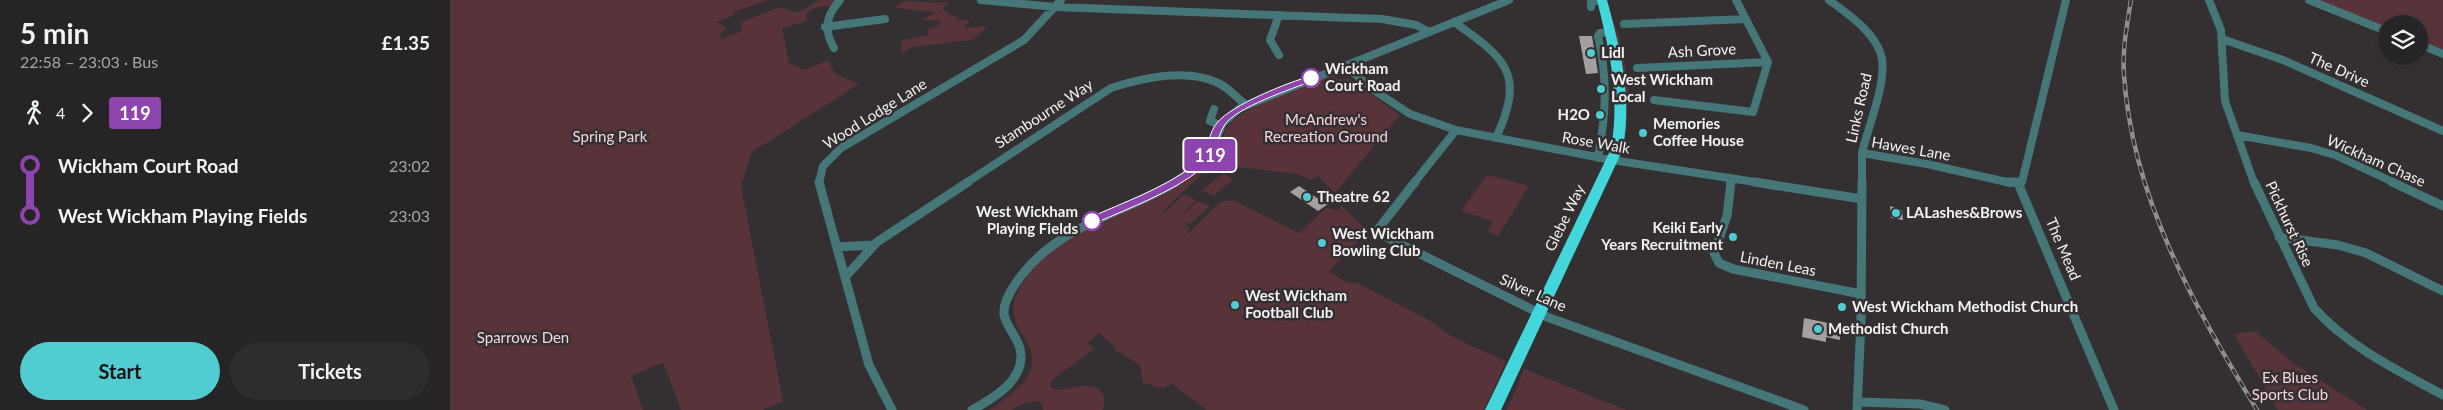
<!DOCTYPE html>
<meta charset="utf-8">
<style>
body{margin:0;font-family:Lato,sans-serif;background:#2f2c2d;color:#f1f3f6;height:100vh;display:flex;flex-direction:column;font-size:19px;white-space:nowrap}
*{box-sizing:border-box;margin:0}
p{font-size:16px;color:#a4a4a7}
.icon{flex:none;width:28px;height:28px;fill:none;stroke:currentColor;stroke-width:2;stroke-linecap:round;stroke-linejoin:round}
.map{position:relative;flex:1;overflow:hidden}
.side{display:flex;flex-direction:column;background:#272425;width:450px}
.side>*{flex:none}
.badge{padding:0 10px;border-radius:4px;font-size:18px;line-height:32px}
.controls{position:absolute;left:1928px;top:15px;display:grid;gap:10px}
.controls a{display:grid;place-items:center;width:50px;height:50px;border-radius:50%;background:#272425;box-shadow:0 1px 4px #0004,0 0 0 1px #434142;font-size:25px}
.map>.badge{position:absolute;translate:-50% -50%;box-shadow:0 0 0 2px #fff}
.legs{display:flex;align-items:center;gap:8px;height:55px;padding:0 20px;font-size:16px}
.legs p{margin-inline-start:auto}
.summary{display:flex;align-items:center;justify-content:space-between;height:85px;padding:0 20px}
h1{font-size:28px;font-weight:700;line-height:38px}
.primary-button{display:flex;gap:10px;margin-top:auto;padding:10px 20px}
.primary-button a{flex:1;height:58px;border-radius:30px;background:#51ccd1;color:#111;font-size:20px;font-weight:700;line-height:58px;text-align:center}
.primary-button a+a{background:#2f2c2d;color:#f1f3f6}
ul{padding:0 20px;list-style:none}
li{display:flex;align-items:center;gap:18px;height:50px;font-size:19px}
li i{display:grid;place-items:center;width:8px;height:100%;margin:0 6px;background:currentColor}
li i::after{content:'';width:12px;height:12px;margin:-6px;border:4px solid;border-radius:50%;background:#272425}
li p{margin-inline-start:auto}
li:first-child i{background:linear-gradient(#0000 50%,currentColor 0)}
li:last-child i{background:linear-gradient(currentColor 50%,#0000 0)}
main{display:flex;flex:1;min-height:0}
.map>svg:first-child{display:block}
.green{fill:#58333a}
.building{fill:#a4a0a0}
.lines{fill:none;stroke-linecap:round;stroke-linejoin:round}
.minor-far1{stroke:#457779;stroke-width:8}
.minor{stroke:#457779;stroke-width:9}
.highway{fill:#43d7dc;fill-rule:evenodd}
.rail-casing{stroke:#918e8f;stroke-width:4.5}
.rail{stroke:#343031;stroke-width:2.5;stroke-dasharray:7;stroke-linecap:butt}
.line-1{fill:#8e44ad;stroke:#fff}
.poi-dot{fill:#51ccd1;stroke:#343031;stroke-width:2}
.stop-1-dot{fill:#fff;stroke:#8e44ad;stroke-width:2.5}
.labels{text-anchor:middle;stroke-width:5;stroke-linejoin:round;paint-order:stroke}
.street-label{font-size:15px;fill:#f4f1f2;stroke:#343031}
.poi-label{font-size:15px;font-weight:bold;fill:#f4f1f2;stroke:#343031;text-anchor:start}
.stop-label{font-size:15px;font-weight:bold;fill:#f4f1f2;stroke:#343031;text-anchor:start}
.park-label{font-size:15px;fill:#f6d5da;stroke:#343031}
</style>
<main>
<section class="side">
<div class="summary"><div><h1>5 min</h1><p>22:58 – 23:03 · Bus</p></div><b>£1.35</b></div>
<div class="legs"><svg class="icon" aria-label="walk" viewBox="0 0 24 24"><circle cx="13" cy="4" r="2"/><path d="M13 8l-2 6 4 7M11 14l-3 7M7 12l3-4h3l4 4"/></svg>4<svg class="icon" aria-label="forward" viewBox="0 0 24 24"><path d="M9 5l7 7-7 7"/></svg><b class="badge" style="background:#8e44ad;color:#fff">119</b></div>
<ul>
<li><i style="color:#8e44ad"></i><b>Wickham Court Road</b><p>23:02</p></li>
<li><i style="color:#8e44ad"></i><b>West Wickham Playing Fields</b><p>23:03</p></li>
</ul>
<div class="primary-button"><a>Start</a><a>Tickets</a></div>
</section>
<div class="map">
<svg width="1993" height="410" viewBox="0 0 1993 410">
<rect width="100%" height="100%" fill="#343031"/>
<path class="green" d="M 0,0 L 318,0 L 284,12 L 284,15 L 267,22 L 276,28 L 271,34 L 270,39 L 292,31 L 291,22 L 330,7 L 344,12 L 352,11 L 369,0 L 386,0 L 381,6 L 366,7 L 356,14 L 357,21 L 332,28 L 339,63 L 355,70 L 378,60 L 385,74 L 409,84 L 302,152 L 291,186 L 333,401 L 312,410 L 231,410 L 213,362 L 181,376 L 193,410 L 0,410 Z
M 1863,0 L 1993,0 L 1993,51 L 1969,42 L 1969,24 L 1936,24 L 1936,30 Z
M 453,1 L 498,3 L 499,4 L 492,9 L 502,16 L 509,15 L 505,19 L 520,21 L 514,28 L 538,26 L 522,40 L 462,47 L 454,52 L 451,52 L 452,40 L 478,35 L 479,28 L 486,27 L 492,21 L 471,20 L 486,13 L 484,12 L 445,8 Z
M 1160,11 L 1169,36 L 1179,85 L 1176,133 L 1174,133 C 1180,90 1171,52 1160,11 Z
M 882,75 L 888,79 L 900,79 L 950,115 L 885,193 L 868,176 L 861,180 L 847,174 L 762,164 C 773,150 770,138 778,126 C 792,105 858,85 882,75 Z
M 757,166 L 759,167 L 713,211 L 714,213 L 734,195 L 746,200 L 727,220 L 730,221 L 728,219 L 748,201 L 760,206 L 740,224 L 734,222 L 739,228 L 737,235 L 770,202 L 783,200 L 849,233 L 877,207 L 887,211 L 892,206 L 917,231 L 879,271 C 890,278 893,283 907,283 L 979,320 L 998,334 L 1019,345 L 1056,361 L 1034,410 L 757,410 L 722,384 L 713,388 L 693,383 L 690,365 C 681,361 676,354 666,351 L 664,346 L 649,333 L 637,343 L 644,349 L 602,380 L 600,386 L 603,389 C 619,392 632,381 647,388 C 650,389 651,394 655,396 L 653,410 L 593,410 L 592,404 L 588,401 L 572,404 L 561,410 L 539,410 C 633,348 542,342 568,291 C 577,274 593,253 609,243 C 643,221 688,205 725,186 C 736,180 746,171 757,166 Z
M 773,174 L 784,179 L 764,196 L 752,190 Z
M 1037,175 L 1079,186 L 1048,236 L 1037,232 L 1043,221 L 1011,211 Z
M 1805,331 L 1842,362 L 1917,410 L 1828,410 L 1784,334 Z
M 1074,369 L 1176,410 L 1057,410 Z"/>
<path class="building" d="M 1129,36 L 1142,36 L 1148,73 L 1136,74 Z
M 849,186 L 870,200 L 877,195 L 884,200 L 868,211 L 840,192 Z
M 1440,206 L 1452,210 L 1453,220 L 1441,218 Z
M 1354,318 L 1378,323 L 1378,328 L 1390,330 L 1390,340 L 1376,337 L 1376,342 L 1352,337 Z"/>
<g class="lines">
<path class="minor-far1" d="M 531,0 L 605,7 L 932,19 L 966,25 L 979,32
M 1379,0 C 1398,14 1428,34 1432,59 C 1436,85 1418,127 1412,153
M 1759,0 L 1771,30 L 1775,101 L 1804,183
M 1859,0 L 1936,31
M 1141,7 L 1141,1 L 1153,1
M 829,15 L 820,40 L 829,55
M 1004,22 C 1055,58 1076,73 1046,138
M 1174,24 L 1296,19
M 375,27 L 435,19
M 1772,39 L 1833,60 L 1993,131
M 1969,44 L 1993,54
M 384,48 C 373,29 376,16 390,0
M 894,65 L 925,91 L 960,114 L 1006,130 L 1162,160 L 1312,183
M 1187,68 L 1318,62
M 1204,100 L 1303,112 L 1318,62 L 1286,0
M 764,109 L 760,121 L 770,125
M 1787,135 L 1861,148 L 1885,155 L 1945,183
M 1148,158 C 1156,115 1158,79 1148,36 L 1150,33 L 1161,32
M 369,183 L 373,166 L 391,148 L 574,40 L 611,0
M 516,183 L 661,88 C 692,78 737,68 768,83 C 779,88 787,98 796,105
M 724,183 L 756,160 L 773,123 L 790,108 L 1059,0
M 964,183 L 1006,130
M 1280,183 L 1281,178
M 1412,183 L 1412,153 L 1477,164 L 1561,183 L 1572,182 L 1616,0"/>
<path class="minor" d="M 369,182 L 419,365 L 442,410
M 965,182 L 929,228 L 930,234 L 1097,317 L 1354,410
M 1281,182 L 1277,216 L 1264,253 L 1269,263 L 1283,269 L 1411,294
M 1304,182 L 1412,199
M 1557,182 L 1570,182
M 1804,182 L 1864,308 C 1900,348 1947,370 1993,395
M 1942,182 L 1993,206
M 1568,183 L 1664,410
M 1829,237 L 1888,245 L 1916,253 L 1993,291
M 387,247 L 423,245
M 396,276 L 427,242 L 518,182
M 1408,402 L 1470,404 L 1495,410
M 522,410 C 544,398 577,379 570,349 C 567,336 556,327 554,314 C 553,304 559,294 564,286 C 601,227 670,215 726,182
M 1407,410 L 1411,321 L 1412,182"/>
<path class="highway" d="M 1147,0 L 1157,0 C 1171,52 1182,94 1173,149 L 1051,410 L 1035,410 L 1161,149 C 1170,95 1160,53 1147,0 Z"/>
<defs>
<path id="rail" d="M 1681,0 C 1677,25 1672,50 1674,75 C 1682,198 1745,307 1807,410"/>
</defs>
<use href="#rail" class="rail-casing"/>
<use href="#rail" class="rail"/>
</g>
<path class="line-1" d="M 861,76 L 866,78 L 864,80 C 843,89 785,107 774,126 C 764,143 769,156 751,169 C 721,193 681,207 646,223 L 639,223 L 639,218 C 674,202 713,189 744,165 C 761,152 756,136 767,123 C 781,105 839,82 861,76 Z"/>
<g class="poi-dot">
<circle cx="1141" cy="53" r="5"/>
<circle cx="1151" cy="89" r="5"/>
<circle cx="1150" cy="115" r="5"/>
<circle cx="1193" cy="133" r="5"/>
<circle cx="857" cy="197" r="5"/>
<circle cx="1446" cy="213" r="5"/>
<circle cx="1283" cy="237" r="5"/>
<circle cx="872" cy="243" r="5"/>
<circle cx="785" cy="305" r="5"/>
<circle cx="1392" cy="307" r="5"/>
<circle cx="1368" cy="329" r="5"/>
</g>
<g class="stop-1-dot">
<circle cx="861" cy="78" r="9"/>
<circle cx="642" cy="221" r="9"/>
</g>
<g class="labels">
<g class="street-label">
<text transform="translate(1252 51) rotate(-3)" y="5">Ash Grove</text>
<text transform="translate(1889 70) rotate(24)" y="5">The Drive</text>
<text transform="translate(1409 108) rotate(-77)" y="5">Links Road</text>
<text transform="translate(425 114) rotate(-32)" y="5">Wood Lodge Lane</text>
<text transform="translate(594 114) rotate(-33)" y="5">Stambourne Way</text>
<text transform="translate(1146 143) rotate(10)" y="5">Rose Walk</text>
<text transform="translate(1461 149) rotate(10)" y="5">Hawes Lane</text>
<text transform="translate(1926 161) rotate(24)" y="5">Wickham Chase</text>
<text transform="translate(1115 218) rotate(-64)" y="5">Glebe Way</text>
<text transform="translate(1839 224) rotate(65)" y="5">Pickhurst Rise</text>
<text transform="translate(1613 249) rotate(67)" y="5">The Mead</text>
<text transform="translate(1328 264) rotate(11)" y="5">Linden Leas</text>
<text transform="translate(1083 293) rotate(24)" y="5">Silver Lane</text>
</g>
<g class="poi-label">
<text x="1151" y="58">Lidl</text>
<text x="1161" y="85">West Wickham<tspan x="1161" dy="17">Local</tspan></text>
<text x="1140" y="120" text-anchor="end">H2O</text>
<text x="1203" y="129">Memories<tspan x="1203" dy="17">Coffee House</tspan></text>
<text x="867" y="202">Theatre 62</text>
<text x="1456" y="218">LALashes&amp;Brows</text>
<text x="1273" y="233" text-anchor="end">Keiki Early<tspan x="1273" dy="17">Years Recruitment</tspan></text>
<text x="882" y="239">West Wickham<tspan x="882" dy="17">Bowling Club</tspan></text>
<text x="795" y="301">West Wickham<tspan x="795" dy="17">Football Club</tspan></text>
<text x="1402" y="312">West Wickham Methodist Church</text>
<text x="1378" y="334">Methodist Church</text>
</g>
<g class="stop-label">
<text x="875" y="74">Wickham<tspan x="875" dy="17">Court Road</tspan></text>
<text x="628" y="217" text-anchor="end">West Wickham<tspan x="628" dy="17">Playing Fields</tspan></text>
</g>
<g class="park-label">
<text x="876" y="125">McAndrew's<tspan x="876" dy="17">Recreation Ground</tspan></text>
<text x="160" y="142">Spring Park</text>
<text x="73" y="343">Sparrows Den</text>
<text x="1840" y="383">Ex Blues<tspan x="1840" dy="17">Sports Club</tspan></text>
</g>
</g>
</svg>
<div class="controls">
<a><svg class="icon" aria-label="layers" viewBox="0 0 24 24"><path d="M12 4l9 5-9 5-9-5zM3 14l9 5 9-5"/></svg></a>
</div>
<b class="badge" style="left:760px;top:155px;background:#8e44ad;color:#fff">119</b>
</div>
</main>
